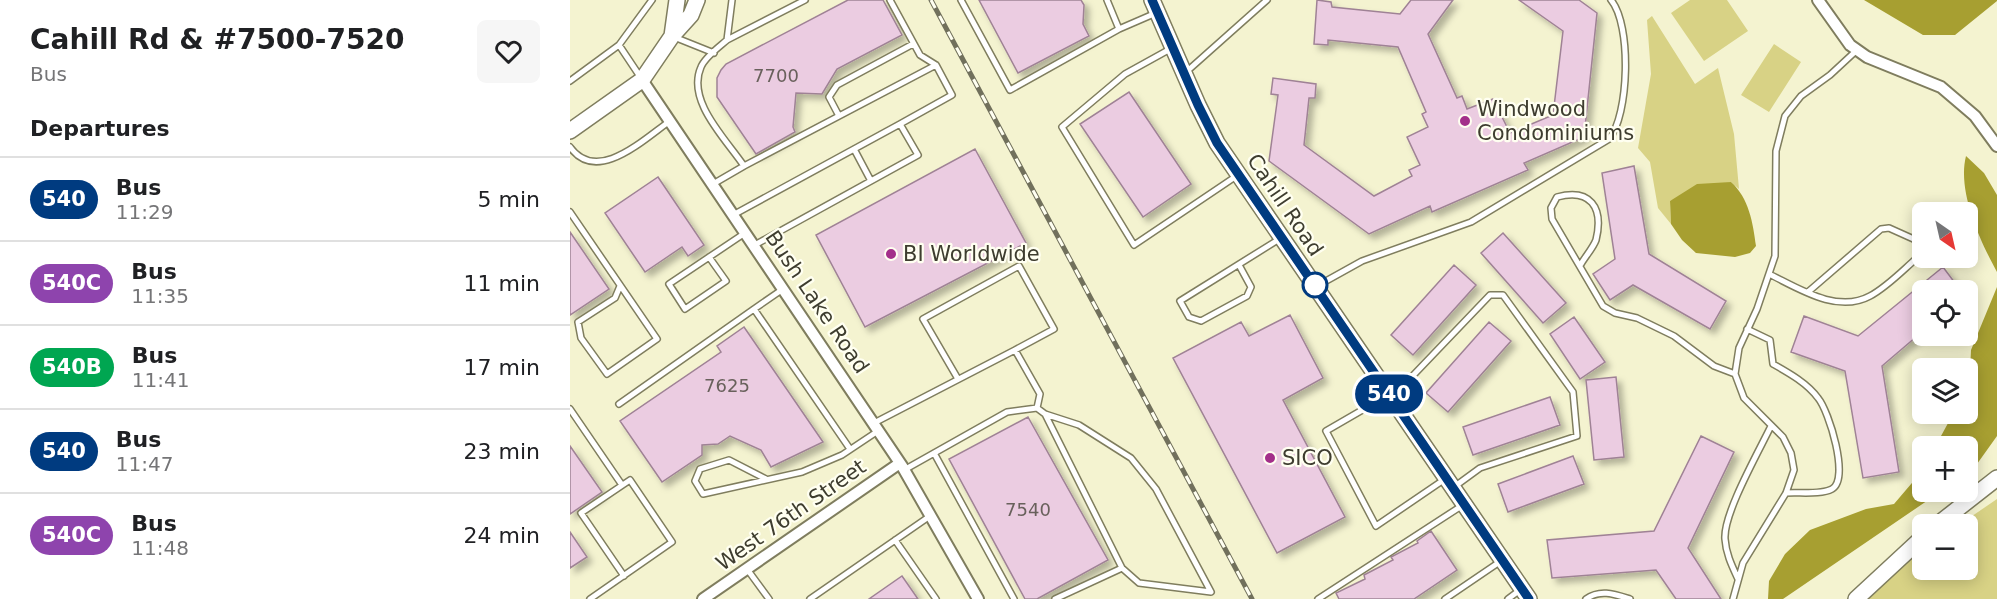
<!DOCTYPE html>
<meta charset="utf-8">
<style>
body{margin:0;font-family:"DejaVu Sans",sans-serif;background:#f6f6f6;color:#202124;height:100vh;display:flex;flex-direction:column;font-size:22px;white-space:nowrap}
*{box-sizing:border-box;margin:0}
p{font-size:20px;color:#757577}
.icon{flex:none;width:33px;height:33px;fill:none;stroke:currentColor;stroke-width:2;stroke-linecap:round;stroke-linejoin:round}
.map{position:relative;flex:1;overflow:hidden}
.panel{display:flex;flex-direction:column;background:#fff;width:570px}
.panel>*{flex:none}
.badge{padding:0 12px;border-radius:20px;font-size:21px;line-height:39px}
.needle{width:39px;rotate:146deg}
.buttons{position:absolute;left:1342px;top:202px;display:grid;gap:12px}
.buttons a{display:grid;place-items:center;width:66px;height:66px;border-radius:9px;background:#fff;box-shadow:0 3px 15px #0003;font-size:30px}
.map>.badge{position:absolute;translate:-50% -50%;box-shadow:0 0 0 3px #fff}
h2{padding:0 30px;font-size:22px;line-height:54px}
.round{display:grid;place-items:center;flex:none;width:63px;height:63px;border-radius:9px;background:#f6f6f6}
.head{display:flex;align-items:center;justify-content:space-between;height:102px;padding:0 30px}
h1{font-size:28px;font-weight:700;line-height:45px}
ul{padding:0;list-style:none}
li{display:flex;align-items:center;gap:18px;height:84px;padding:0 30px;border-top:2px solid #e0e0e0}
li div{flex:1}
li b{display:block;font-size:22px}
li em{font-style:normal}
li .badge{min-width:66px;font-weight:700;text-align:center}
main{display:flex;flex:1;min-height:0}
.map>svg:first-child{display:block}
.green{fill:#d8d285}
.water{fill:#a79f31}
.building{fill:#ebcce1;stroke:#9f8295;stroke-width:1.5;filter:url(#shadow)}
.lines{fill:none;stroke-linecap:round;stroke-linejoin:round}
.lane-casing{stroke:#7f7d5e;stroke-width:8}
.street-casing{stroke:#7f7d5e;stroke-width:14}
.secondary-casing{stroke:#7f7d5e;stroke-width:18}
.lane{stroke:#fff;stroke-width:5}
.street{stroke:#fff;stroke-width:10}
.secondary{stroke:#fff;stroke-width:15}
.rail-casing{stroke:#71705c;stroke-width:5}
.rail{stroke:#fffff1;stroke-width:3;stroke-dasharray:9;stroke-linecap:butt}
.line-casing{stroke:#fff;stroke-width:14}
.line{stroke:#003b80;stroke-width:9}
.poi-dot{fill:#a32f8a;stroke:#fffff1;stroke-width:2}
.stop-dot{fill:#fff;stroke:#003b80;stroke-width:3}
.labels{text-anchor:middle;stroke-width:4.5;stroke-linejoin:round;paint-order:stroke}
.number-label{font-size:18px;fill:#69615c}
.poi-label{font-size:21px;fill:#3e3d2f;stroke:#fffff1;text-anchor:start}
.street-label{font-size:21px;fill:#3e3d2f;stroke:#fffff1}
</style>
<main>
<section class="panel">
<div class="head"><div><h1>Cahill Rd &amp; #7500-7520</h1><p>Bus</p></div><a class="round"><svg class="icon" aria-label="heart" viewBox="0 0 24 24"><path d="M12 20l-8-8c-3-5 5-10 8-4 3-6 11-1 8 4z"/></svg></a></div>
<h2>Departures</h2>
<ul>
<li><span class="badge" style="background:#003b80;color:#fff">540</span><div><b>Bus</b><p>11:29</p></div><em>5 min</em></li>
<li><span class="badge" style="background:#8e44ad;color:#fff">540C</span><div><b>Bus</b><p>11:35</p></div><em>11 min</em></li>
<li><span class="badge" style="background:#00a651;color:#fff">540B</span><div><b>Bus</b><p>11:41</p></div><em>17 min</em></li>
<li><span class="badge" style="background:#003b80;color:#fff">540</span><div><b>Bus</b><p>11:47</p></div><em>23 min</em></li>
<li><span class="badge" style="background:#8e44ad;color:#fff">540C</span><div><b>Bus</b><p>11:48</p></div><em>24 min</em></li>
</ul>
</section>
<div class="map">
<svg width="1427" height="599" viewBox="0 0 1427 599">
<defs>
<filter id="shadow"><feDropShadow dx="5" dy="5" stdDeviation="3" flood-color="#0004"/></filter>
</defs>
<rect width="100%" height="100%" fill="#f4f3d0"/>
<path class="green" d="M 1120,0 L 1157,0 L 1178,31 L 1134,61 L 1101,13 Z
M 1082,16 L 1125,84 L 1148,68 L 1164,134 L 1169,189 L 1161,182 L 1100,201 L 1101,224 L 1088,208 L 1080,162 L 1068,148 L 1081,74 L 1077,20 Z
M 1204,44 L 1231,62 L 1199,112 L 1171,95 Z
M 1427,499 L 1427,599 L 1280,599 L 1353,549 L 1353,570 L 1398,570 L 1398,525 L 1389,525 Z"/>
<path class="water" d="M 1294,0 L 1427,0 L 1427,1 L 1385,35 L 1353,35 Z
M 1396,156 L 1414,173 L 1427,195 L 1427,272 C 1410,241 1387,191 1396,156 Z
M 1161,182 C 1179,198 1183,223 1186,246 L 1180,253 L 1165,257 L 1126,253 L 1112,240 L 1101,224 L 1100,201 L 1127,184 Z
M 1427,287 L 1427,436 L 1407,464 L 1398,471 L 1398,447 L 1365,447 L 1383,414 L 1398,414 L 1401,350 Z
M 1353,470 L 1353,492 L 1370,492 L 1213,599 L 1198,599 L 1199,581 L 1215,554 L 1240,530 L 1296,509 L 1324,504 Z"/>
<path class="building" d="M 278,0 L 313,0 L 332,35 L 267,69 L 252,94 L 226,93 L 223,127 L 225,132 L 186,154 L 147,97 L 147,78 L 151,70 L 156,64 Z
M 409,0 L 511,0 L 514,5 L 513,24 L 519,36 L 448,73 Z
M 747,0 L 761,2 L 762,7 L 830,14 L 841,0 L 883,0 L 858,34 L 887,98 L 892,96 L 897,109 L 923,99 L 940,133 L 983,115 L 993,31 L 949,0 L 1009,0 L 1027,13 L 1014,137 L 954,163 L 958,170 L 862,212 L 860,206 L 799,234 L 699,161 L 708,95 L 701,94 L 703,78 L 746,84 L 745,98 L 739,98 L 734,145 L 804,196 L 842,176 L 839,170 L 850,165 L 837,137 L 858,127 L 852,114 L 856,112 L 828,47 L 758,40 L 758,45 L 744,44 Z
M 559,92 L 621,184 L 573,217 L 510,124 Z
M 405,149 L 456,243 L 295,327 L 246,235 Z
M 1064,166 L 1079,254 L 1156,301 L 1140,329 L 1063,285 L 1040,300 L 1023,274 L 1045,259 L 1032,173 Z
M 88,177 L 134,245 L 118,256 L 112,247 L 75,272 L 35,213 Z
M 0,232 L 39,289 L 0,315 Z
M 933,233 L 996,303 L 973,323 L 911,253 Z
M 884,265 L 906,285 L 843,355 L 821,335 Z
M 1373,267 L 1391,291 L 1353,291 L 1353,331 L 1312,366 L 1329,472 L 1293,478 L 1275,371 L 1221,352 L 1234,316 L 1288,336 Z
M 720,315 L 753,378 L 713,400 L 775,517 L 707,553 L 603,358 L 671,322 L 679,336 Z
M 1004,317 L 1035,362 L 1010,379 L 980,334 Z
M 919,322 L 941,341 L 878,412 L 856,393 Z
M 174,327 L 253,442 L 201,467 L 191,450 L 160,436 L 148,444 L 132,445 L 132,455 L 92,482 L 50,421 L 151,352 L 147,346 Z
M 1046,377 L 1054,457 L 1024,460 L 1016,380 Z
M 980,397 L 990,425 L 903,455 L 893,427 Z
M 458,417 L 538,560 L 467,599 L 455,599 L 379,459 Z
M 1131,436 L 1164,452 L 1118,548 L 1151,599 L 1106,599 L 1086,570 L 982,578 L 977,540 L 1084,531 Z
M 0,446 L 32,492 L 0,514 Z
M 1003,456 L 1014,484 L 938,512 L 928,484 Z
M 861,531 L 887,570 L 844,599 L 769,599 L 766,593 L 795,579 L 794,575 L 823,560 L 821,557 L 848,543 L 847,541 Z
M 0,532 L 17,557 L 0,568 Z
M 332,576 L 348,599 L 299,599 Z"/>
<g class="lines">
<defs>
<path id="lane" d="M 162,0 L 157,40 L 235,0
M 320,0 L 350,55 L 366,65 L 382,95 L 330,124
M 391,0 L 440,90 L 549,29 L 586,13
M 537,0 L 549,29
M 104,37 L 144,53
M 49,45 L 71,78
M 602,48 L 555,74 L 492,127 L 564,245 L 668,175
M 615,73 L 697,0
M 0,81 L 49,45 L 82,0
M 269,116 L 259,97 L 267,85 L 343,44
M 0,147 C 27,185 74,139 100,121
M 284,149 L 301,181
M 174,166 L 366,65
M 143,184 L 174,166 C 156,139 116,101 131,67 C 135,57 149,47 157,40
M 0,212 L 87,339 L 37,374 L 11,338 L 8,322 L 45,298 L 50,286
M 163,215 L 330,124 L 348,155 L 183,246
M 139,257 L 156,281 L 115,309 L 99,284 L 175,233
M 1011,264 C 1015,257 1023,248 1026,240 C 1034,207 1020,188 987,197 L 981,208 L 982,219 L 1033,306 L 1045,313 L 1067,318 L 1104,336 L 1144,366 L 1165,374
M 669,265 L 681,287 L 677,296 L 631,321 L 619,317 L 610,301 L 711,238
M 1199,274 C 1228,288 1267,314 1300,296 C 1317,287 1333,270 1347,258 L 1352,249 L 1348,241 L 1319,228 L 1311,229 L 1238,292
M 747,286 L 792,261 L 901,222 L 1039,139 C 1059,116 1062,25 1041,0
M 184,309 L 213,289
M 1177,329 L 1200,340 L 1203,364 C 1219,373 1237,383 1248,398 C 1259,411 1280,479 1262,489 C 1251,495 1229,492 1216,493
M 388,379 L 353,319 L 449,266 L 484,329 L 445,350
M 49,404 L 184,309 L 280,449
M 0,409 L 52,485
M 475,414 L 552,568
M 304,423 L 445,350 L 470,394 L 467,408
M 364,453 L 444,599
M 334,470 L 437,412 L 467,408 L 475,414 L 509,425 L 561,458 L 586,489 L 641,592 L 569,583 L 552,568 L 485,599
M 196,479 L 159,460 L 130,469 L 125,481 L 133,494 L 232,472 L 272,455 L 308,431
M 875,479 L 806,526 L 756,431 L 832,387 L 920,295 L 933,295 L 1003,392 L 1007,436 L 910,468 L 884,487
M 325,540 L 366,599
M 177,569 L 199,599
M 1168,579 C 1162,566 1156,554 1155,539 C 1153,514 1189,451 1201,426
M 20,599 L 102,542 L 60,480 L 11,513 L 54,576
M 240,599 L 360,516
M 748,599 L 893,505
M 875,599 L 931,561
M 938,599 L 950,590
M 1016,599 C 1030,589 1044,594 1060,599
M 1163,599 L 1173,563 L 1216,493 L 1224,470 L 1221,453 L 1213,437 L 1174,398 L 1165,374 L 1169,348 L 1187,309 L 1205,256 L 1206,151 L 1215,116 L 1231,96 L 1260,75 L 1287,50"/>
<path id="street" d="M 1248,0 L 1280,45 L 1297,57 L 1371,87 L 1405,116 L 1427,146
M 72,80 L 332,466 L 408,599
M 133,599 L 330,463"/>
<path id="secondary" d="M 582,0 L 628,105 L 647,143 L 959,599
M 102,36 L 107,0
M 0,131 L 72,80 L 102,36 L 121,15 L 127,0
M 1367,525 L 1427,478
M 1286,599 L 1353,537"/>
</defs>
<use href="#lane" class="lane-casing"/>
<use href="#street" class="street-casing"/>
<use href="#secondary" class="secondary-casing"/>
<use href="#lane" class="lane"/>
<use href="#street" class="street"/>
<use href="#secondary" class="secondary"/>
<defs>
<path id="rail" d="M 361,0 L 682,599"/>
</defs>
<use href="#rail" class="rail-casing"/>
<use href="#rail" class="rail"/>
</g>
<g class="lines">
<defs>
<path id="line" d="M 582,0 L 628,105 L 647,143 L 959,599"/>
</defs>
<use href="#line" class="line-casing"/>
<use href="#line" class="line"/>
</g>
<g class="poi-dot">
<circle cx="895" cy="121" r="6"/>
<circle cx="321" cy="254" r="6"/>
<circle cx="700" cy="458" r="6"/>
</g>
<circle class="stop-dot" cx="745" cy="285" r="12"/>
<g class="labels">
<g class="number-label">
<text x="206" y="82">7700</text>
<text x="157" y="392">7625</text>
<text x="458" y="516">7540</text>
</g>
<g class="poi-label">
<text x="907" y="116">Windwood<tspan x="907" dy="24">Condominiums</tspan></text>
<text x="333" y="261">BI Worldwide</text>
<text x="712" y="465">SICO</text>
</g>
<g class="street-label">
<text transform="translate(715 205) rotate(56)" y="7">Cahill Road</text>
<text transform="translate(247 302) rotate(56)" y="7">Bush Lake Road</text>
<text transform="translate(221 515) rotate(-35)" y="7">West 76th Street</text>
</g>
</g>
</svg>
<div class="buttons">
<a><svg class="needle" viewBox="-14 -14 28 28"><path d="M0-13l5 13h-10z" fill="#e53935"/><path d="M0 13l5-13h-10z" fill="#757577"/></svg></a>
<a><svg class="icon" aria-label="locate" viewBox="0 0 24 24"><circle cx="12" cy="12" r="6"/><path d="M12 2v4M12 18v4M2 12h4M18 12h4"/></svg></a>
<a><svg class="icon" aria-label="layers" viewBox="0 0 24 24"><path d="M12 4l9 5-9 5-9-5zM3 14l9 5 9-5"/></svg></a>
<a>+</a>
<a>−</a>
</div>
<b class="badge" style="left:819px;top:394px;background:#003b80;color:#fff">540</b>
</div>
</main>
